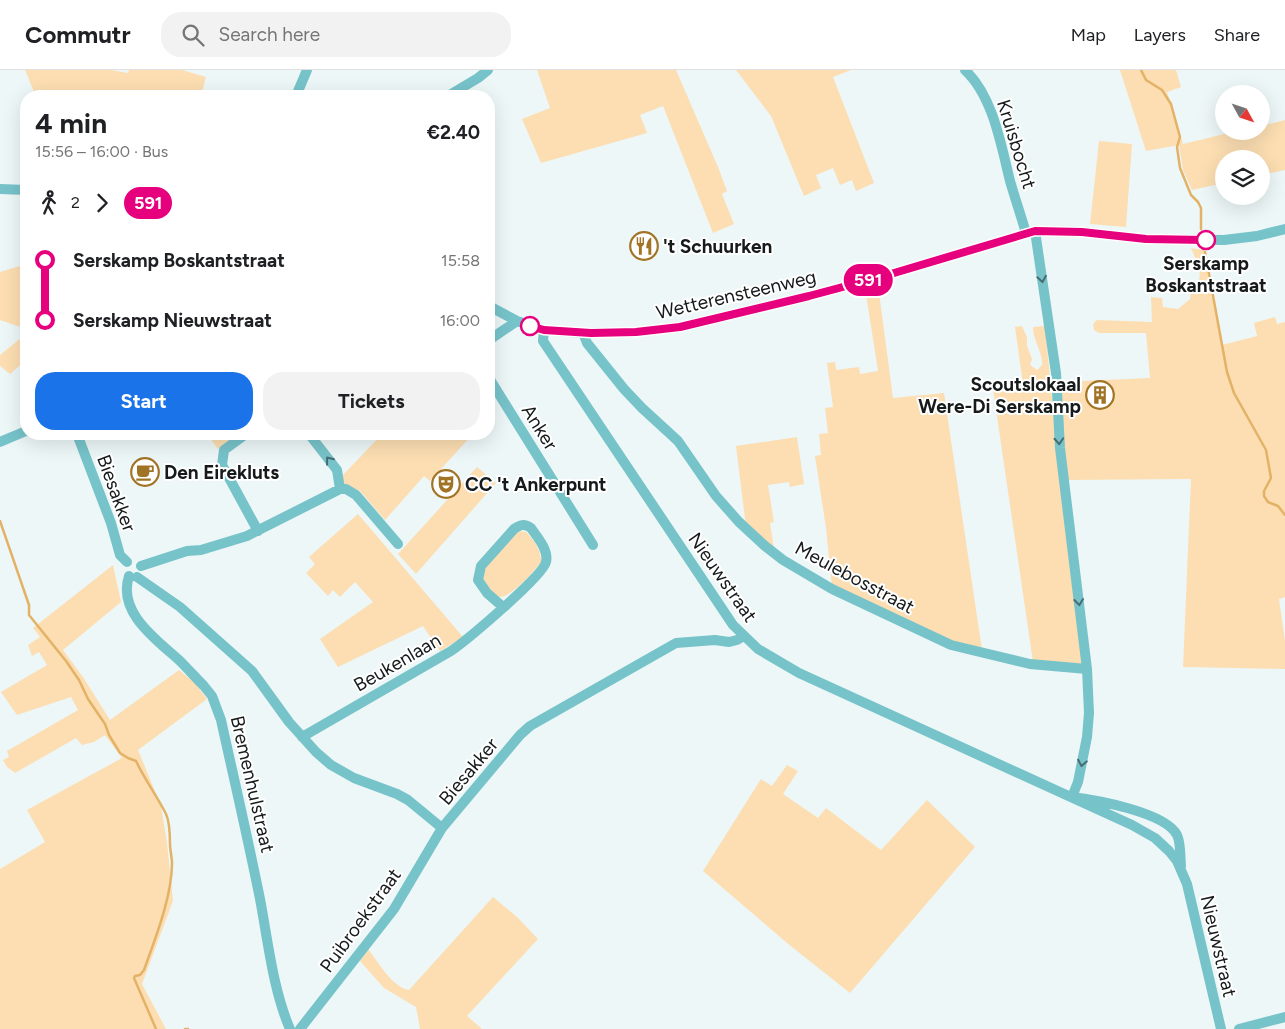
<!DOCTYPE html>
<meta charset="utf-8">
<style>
body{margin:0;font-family:Figtree,sans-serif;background:#f2f2f2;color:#202124;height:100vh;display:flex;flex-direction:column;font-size:19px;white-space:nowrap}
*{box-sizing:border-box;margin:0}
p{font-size:16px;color:#757577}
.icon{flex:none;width:28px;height:28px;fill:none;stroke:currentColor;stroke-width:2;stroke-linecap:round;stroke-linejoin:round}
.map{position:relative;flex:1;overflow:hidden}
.panel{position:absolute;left:20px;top:20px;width:475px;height:350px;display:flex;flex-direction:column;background:#fff;border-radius:20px;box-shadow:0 5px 20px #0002}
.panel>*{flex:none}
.badge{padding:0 10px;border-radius:16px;font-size:18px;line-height:32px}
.needle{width:32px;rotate:130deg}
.tools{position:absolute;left:1215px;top:15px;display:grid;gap:10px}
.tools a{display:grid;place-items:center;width:55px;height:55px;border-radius:50%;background:#fff;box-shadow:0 5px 20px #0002;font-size:25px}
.map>.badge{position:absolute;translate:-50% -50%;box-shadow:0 0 0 2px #fff}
.legs{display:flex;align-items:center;gap:8px;height:55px;padding:0 15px;font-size:16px}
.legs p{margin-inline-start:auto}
.summary{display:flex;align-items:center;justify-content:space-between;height:85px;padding:0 15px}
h1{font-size:28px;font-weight:700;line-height:38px}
.cta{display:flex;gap:10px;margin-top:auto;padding:10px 15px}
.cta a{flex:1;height:58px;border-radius:20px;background:#1a73e8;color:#fff;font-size:20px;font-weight:700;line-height:58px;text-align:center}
.cta a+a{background:#f2f2f2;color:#202124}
ul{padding:0 15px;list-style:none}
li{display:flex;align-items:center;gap:18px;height:60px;font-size:19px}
li i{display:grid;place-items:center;width:8px;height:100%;margin:0 6px;background:currentColor}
li i::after{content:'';width:12px;height:12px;margin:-6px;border:4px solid;border-radius:50%;background:#fff}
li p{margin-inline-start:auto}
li:first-child i{background:linear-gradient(#0000 50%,currentColor 0)}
li:last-child i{background:linear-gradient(currentColor 50%,#0000 0)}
header{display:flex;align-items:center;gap:30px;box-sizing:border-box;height:70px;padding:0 25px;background:#fff;border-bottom:1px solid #e0e0e0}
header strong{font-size:24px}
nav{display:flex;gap:28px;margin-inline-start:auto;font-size:18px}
.search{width:350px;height:45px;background:#f2f2f2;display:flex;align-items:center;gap:12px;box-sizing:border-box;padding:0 18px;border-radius:20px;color:#757577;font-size:19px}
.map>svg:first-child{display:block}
.green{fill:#fcdeb2}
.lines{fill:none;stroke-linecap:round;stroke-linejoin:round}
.stream{stroke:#e3b266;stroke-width:2.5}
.minor{stroke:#77c3ca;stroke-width:10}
.oneway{stroke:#466e72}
.line-1-casing{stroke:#fff;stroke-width:11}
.line-1{stroke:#e6007e;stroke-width:8}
.stop-1-dot{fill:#fff;stroke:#e6007e;stroke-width:2.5}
.labels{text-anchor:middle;stroke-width:4;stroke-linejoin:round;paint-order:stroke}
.street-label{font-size:19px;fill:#161a1a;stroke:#fff}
.poi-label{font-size:19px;font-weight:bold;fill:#161a1a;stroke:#fff;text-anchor:start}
.stop-label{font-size:19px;font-weight:bold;fill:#161a1a;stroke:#fff}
</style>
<header>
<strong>Commutr</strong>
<div class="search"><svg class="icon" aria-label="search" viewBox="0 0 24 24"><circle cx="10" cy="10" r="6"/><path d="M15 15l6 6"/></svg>Search here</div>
<nav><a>Map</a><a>Layers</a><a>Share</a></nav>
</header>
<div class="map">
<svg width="1285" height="959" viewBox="0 0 1285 959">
<rect width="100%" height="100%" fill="#edf7f7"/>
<path class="green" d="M 25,0 L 111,0 L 128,3 L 129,0 L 182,0 L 206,7 L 201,26 L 72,26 L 48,22 L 34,22 Z
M 537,0 L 676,0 L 718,97 L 727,121 L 722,124 L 734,154 L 713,163 L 663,36 L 640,45 L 647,63 L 541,93 L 522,49 L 550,38 Z
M 736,0 L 851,0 L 833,7 L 874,113 L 856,121 L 852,110 L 840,115 L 833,98 L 816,105 L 821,118 L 804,126 L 771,46 Z
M 1120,0 L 1176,0 L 1181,17 L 1167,22 L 1183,74 L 1237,61 L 1261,61 L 1261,56 L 1285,50 L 1285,100 L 1261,105 L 1261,89 L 1224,89 L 1224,113 L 1192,120 L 1183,100 L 1179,75 L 1146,81 Z
M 1099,71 L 1132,74 L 1126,157 L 1090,154 Z
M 1191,178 L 1204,180 L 1222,275 L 1257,266 L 1254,253 L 1275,247 L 1277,254 L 1285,252 L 1285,527 L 1279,529 L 1285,571 L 1285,599 L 1183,597 L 1191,409 L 1067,410 L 1059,312 L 1150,308 L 1146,263 L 1099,263 L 1094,260 L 1093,254 L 1097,250 L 1152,252 L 1151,227 L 1162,228 L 1163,237 L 1178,239 L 1190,229 L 1191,217 L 1198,213 C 1203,201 1196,190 1191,178 Z
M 26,194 L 26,259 L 0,250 L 0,202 Z
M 878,215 L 893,328 L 944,323 L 982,580 L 947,570 L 832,517 L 826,458 L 815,386 L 821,385 L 819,364 L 828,363 L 825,338 L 833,337 L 827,293 L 835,292 L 836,300 L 859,297 L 860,304 L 878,301 L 865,218 Z
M 1022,256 L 1027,267 L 1027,276 L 1032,289 L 1030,295 L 1037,300 L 1042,295 C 1043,282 1033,271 1033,257 L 1045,256 L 1058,391 L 1084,594 L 1033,592 L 993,319 L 1023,314 L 1015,257 Z
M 26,264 L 26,290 L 10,304 L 0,296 L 0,285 Z
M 207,364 L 231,364 L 234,368 L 218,379 Z
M 382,364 L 473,364 L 430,411 L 424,406 L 385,450 L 360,421 L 344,415 L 342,406 Z
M 797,367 L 804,414 L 790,417 L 789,412 L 768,415 L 774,452 L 770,453 L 774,479 L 746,457 L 736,376 Z
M 477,397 L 496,413 L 416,504 L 398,484 Z
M 358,444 L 463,567 L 440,581 L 423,556 L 338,597 L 320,569 L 373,532 L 355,512 L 340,527 L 333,520 L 328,526 L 306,503 L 315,494 L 309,487 Z
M 518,461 L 526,462 C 533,469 542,481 541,492 C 535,501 509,529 499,527 C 493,526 487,515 483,510 L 484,497 Z
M 113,495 L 121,532 L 63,580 L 83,607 L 110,650 L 179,600 L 194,612 L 207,629 L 138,680 L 161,736 L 167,773 L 173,831 L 142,914 L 166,959 L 0,959 L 0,799 L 45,772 L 27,740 L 122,688 L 105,665 L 94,672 L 82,675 L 76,668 L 15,703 L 7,697 L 3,690 L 9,687 L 7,681 L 78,640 L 71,627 L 17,645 L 1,622 L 47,595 L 39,582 L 32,586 L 28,575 L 40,567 L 33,558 Z
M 787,695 L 798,701 L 783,724 L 818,748 L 826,738 L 881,780 L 927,730 L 975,777 L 850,923 L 787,873 L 703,801 L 761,709 L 772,716 Z
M 493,827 L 517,847 L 538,869 L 467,946 L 482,959 L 420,959 L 416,937 L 384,918 L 360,891 L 368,879 C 379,893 392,917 409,920 Z"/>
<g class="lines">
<path class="stream" d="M 1141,0 L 1146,10 L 1162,20 L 1171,34 L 1180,67 L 1177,77 L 1180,98 L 1191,125 L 1198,132 L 1201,138 L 1201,159
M 1205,182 L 1227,302 L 1234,323 L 1266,380 L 1271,408 L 1264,421 L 1264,426 L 1268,432 L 1278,436 L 1285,445
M 0,451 L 29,535 L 29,545 L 66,591 L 79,610 L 88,629 L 105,654 L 109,665 L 120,683 L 128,688 L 136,691 C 145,710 157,726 166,744 C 170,753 170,765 170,774 C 170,781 172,787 172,793 C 172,827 155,869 144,900 L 140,905 L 135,906 L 134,908 L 156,959
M 185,959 L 188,959"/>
<path class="minor" d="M 965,0 C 993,26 1001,75 1010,111 C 1015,128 1021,146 1026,163
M 296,26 L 307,0
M 448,26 L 478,8 L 488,0
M 0,119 L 26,120
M 1035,161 L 1056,303 L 1060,378 L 1087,599 L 1089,643 L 1087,667 L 1078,712 L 1072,727 C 1096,730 1165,742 1177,765 C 1181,773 1180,786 1181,796
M 489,236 L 517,251 L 544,260 L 583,263 L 636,262 L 680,257 L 809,226 L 884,206 L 1035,161 L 1082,162 L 1146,169 L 1224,170 L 1257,166 L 1285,159
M 544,260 L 543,271 L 733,555 L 758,579 L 799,603 L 1132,755 L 1155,768 L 1169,781 L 1177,791 L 1187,814 L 1221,959
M 583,263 L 587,273 L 624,319 L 642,338 L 678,371 L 716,426 L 739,452 L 765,476 L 783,490 L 832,519 L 951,575 L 1030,594 L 1087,599
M 489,270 L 517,251
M 489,308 L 593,475
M 77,364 L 111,453 L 120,485 L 127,492
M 246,364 L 224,380 L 222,395 L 258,461
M 309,364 L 337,400 L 340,419
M 0,372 L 26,361
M 141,496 L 187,481 L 201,480 L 247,466 L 340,419 L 346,419 L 356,425 L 398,474
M 129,506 C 117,543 157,570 180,591 C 188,599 196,608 204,616 L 212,626 L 221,650 C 234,709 248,769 260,829 C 268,871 273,920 290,959
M 137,507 L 180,537 L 252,601 L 289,652 L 316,682 L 331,695 L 354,708 L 397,724 L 408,730 L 442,758
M 302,667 L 451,581 C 467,570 543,506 546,492 C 549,480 537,467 531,458 C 524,453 520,455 514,459 L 481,496 L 478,510 L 487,523 L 503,537
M 300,959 L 394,839 L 442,758 L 520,665 L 530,656 L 676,573 L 715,570 L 729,572 L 737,570 L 744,566
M 1239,959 L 1285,947"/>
</g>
<defs><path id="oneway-chevron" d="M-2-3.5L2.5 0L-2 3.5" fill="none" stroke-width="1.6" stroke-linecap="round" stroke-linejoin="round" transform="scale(1.25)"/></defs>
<g class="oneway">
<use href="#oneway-chevron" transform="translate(1042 209) rotate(81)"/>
<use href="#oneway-chevron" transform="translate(1059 371) rotate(87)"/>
<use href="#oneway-chevron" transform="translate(329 390) rotate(-128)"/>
<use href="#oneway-chevron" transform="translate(1079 532) rotate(83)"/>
<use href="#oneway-chevron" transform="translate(1082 693) rotate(101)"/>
</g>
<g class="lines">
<defs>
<path id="line-1" d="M 530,256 L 544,260 L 591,263 L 636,262 L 680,257 L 809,226 L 884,206 L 1035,161 L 1082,162 L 1146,169 L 1206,170"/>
</defs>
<use href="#line-1" class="line-1-casing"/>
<use href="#line-1" class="line-1"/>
</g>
<defs>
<symbol id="restaurant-ring" viewBox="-11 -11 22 22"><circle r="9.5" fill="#fff" stroke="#a17325" stroke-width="1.5"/><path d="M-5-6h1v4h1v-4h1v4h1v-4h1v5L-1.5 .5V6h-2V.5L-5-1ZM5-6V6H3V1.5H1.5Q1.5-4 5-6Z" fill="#a17325"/></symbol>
<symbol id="building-ring" viewBox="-11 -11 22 22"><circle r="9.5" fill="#fff" stroke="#a17325" stroke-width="1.5"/><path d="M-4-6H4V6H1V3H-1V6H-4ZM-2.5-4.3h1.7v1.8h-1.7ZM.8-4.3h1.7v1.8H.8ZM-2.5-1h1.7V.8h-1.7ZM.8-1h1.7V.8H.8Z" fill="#a17325"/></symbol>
<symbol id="cafe-ring" viewBox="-11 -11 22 22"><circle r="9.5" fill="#fff" stroke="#a17325" stroke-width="1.5"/><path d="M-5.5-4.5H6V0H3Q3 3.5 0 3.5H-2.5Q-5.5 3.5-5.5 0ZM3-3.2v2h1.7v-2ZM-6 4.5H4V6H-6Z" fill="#a17325"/></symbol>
<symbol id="theatre-ring" viewBox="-11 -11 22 22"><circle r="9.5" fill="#fff" stroke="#a17325" stroke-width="1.5"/><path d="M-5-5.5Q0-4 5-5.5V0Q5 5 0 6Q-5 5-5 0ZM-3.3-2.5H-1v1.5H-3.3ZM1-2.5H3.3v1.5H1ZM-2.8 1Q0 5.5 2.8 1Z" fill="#a17325"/></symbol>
</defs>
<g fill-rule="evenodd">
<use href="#restaurant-ring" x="628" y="160" width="32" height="32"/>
<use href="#building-ring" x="1084" y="309" width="32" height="32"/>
<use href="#cafe-ring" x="129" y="386" width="32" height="32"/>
<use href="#theatre-ring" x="430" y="398" width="32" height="32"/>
</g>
<g class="stop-1-dot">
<circle cx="1206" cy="170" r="9"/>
<circle cx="530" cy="256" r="9"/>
</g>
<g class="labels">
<g class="street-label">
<text transform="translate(1017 74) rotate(73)" y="7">Kruisbocht</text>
<text transform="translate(736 224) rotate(-13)" y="7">Wetterensteenweg</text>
<text transform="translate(540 357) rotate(58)" y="7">Anker</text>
<text transform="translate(117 423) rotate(70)" y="7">Biesakker</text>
<text transform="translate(723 507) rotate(55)" y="7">Nieuwstraat</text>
<text transform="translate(855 507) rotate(28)" y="7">Meulebosstraat</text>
<text transform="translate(397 592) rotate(-30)" y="7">Beukenlaan</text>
<text transform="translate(468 701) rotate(-50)" y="7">Biesakker</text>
<text transform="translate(253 714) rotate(77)" y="7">Bremenhulstraat</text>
<text transform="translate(360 850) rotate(-54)" y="7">Puibroekstraat</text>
<text transform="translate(1219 876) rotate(77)" y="7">Nieuwstraat</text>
</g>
<g class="poi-label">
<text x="663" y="183">'t Schuurken</text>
<text x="1081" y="321" text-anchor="end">Scoutslokaal<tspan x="1081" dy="22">Were-Di Serskamp</tspan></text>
<text x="164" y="409">Den Eirekluts</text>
<text x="465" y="421">CC 't Ankerpunt</text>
</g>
<g class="stop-label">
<text x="1206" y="200">Serskamp<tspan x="1206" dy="22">Boskantstraat</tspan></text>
</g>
</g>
</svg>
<div class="tools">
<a><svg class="needle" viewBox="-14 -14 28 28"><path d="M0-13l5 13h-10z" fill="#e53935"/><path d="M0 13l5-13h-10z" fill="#757577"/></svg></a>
<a><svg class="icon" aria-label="layers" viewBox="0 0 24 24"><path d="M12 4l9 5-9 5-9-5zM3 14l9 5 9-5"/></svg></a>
</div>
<b class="badge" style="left:868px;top:210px;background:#e6007e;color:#fff">591</b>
<section class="panel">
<div class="summary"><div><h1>4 min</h1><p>15:56 – 16:00 · Bus</p></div><b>€2.40</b></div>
<div class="legs"><svg class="icon" aria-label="walk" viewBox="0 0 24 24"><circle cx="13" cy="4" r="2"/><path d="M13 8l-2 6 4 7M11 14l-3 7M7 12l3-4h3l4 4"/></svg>2<svg class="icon" aria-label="forward" viewBox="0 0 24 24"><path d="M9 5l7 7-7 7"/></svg><b class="badge" style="background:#e6007e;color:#fff">591</b></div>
<ul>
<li><i style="color:#e6007e"></i><b>Serskamp Boskantstraat</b><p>15:58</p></li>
<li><i style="color:#e6007e"></i><b>Serskamp Nieuwstraat</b><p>16:00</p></li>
</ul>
<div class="cta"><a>Start</a><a>Tickets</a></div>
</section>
</div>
